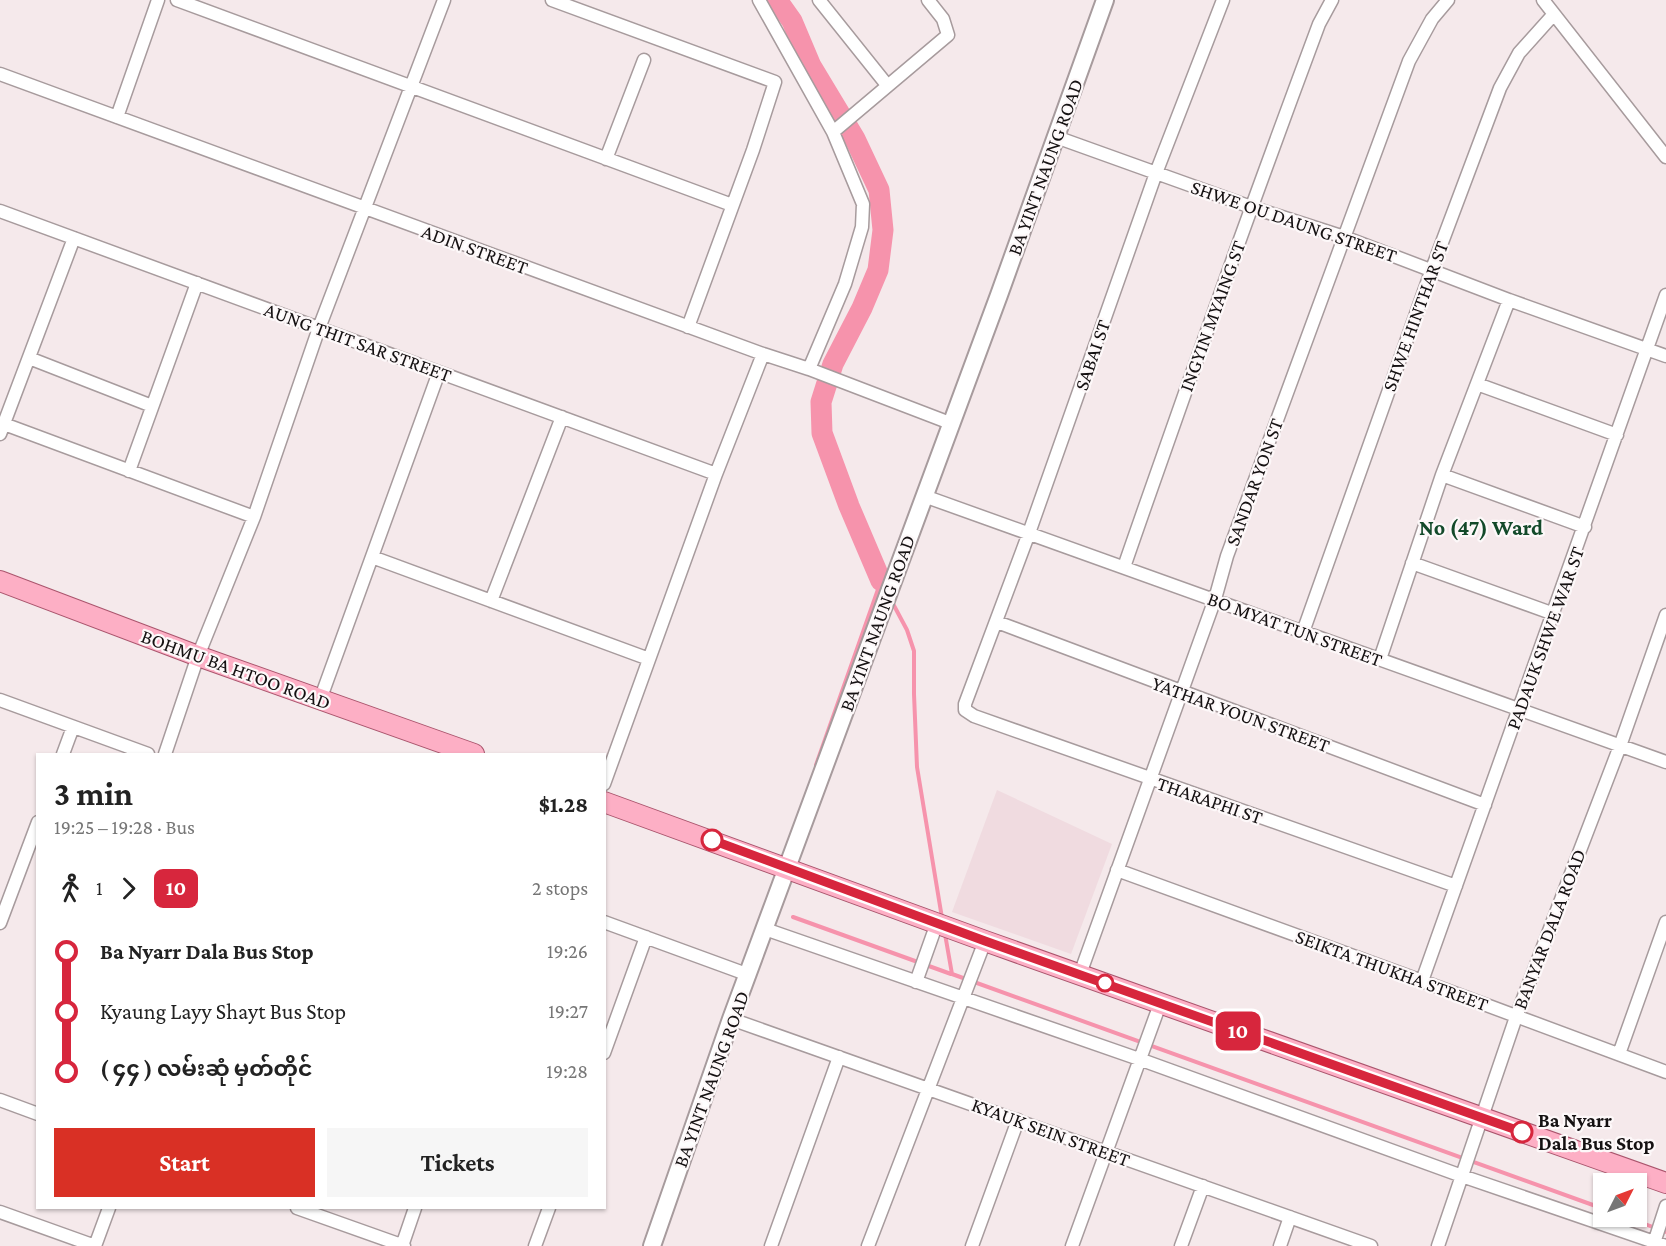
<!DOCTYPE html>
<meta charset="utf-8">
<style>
body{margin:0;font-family:"Crimson Pro","Noto Sans Myanmar",serif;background:#f6f6f6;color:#222;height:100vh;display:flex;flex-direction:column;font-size:22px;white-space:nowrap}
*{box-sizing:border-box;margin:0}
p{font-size:20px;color:#767676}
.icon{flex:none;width:33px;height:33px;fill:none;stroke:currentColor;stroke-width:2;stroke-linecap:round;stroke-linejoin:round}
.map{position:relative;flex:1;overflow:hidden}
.drawer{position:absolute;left:36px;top:753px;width:570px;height:456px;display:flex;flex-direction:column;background:#fff;border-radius:0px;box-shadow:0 2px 4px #0004}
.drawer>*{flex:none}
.badge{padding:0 12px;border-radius:9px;font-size:21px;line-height:39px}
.needle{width:39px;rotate:48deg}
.fabs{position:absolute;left:1593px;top:1173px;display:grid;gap:12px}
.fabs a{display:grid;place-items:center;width:54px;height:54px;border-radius:0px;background:#fff;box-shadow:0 2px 4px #0004;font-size:30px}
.map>.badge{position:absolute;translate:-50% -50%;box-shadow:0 0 0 3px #fff}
.legs{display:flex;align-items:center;gap:9px;height:66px;padding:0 18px;font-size:20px}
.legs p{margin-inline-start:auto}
.head{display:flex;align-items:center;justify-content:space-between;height:102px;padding:0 18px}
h1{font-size:33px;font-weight:700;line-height:45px}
.action{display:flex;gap:12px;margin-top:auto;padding:12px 18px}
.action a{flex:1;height:69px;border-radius:0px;background:#d93025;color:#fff;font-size:24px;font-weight:700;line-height:69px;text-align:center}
.action a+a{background:#f6f6f6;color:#222}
ul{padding:0 18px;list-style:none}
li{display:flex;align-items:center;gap:21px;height:60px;font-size:22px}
li i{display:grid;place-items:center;width:9px;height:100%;margin:0 8px;background:currentColor}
li i::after{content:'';width:15px;height:15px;margin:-8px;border:4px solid;border-radius:50%;background:#fff}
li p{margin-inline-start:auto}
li:first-child i{background:linear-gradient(#0000 50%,currentColor 0)}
li:last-child i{background:linear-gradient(currentColor 50%,#0000 0)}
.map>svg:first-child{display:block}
.built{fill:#f0dbe0}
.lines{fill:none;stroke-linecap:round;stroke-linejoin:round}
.stream{stroke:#f693ac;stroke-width:4}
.river{stroke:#f693ac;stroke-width:21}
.street-casing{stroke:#a79b9d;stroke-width:15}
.secondary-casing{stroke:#a79b9d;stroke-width:20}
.primary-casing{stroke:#aa556d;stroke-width:22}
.street{stroke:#fff;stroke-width:12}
.secondary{stroke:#fff;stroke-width:16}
.primary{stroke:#fdafc5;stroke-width:20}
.line-1-casing{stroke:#fff;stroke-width:14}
.line-1{stroke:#d7263d;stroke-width:9}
.stop-1-dot{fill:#fff;stroke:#d7263d;stroke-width:3}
.labels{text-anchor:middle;stroke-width:4.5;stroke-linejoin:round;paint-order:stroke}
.street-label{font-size:20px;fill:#151112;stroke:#fdf8f9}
.stop-label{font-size:20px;font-weight:bold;fill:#151112;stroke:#fdf8f9;text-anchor:start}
.quarter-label{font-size:22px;font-weight:bold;fill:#134a2a;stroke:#fdf8f9}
</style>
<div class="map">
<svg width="1666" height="1246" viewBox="0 0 1666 1246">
<rect width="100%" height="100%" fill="#f5e9eb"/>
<path class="built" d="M 997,790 L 1112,844 L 1071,954 L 952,912 Z"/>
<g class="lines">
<path class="stream" d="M 891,600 L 907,630 L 914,651 L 914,694 L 917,767 L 942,918
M 816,765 L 881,581
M 793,917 L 951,974
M 945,934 L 952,974 L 1604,1209
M 1623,1216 L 1666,1232"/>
<path class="river" d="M 777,0 L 792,21 L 811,66 L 855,139 L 879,190 L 883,230 L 878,270 L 862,308 L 833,364 L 821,402 L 822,433 L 849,506 L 881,581"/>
<defs>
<path id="street" d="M 177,0 L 732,205
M 552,0 L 775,82 L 753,150 L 688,327
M 759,0 L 833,132 L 863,204 L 862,227 L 845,284 L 809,369
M 819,0 L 887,85
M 1223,0 L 1156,173 L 1029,533 L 965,704 L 965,710 L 974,716 L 1456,886
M 1543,0 L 1666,157
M 0,74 L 763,354 L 809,369 L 950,423
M 117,117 L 158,0
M 833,132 L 948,35 L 943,19 L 928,0
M 1056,137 L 1251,207 L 1344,237 L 1509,300 L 1666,356
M 606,159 L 644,60
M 0,211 L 716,474
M 29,358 L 152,406
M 1477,384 L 1617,435
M 4,424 L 254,517
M 0,434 L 74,238
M 129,471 L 197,283
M 1442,475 L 1585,527
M 924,496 L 1666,762
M 372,557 L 649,659
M 1412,563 L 1554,614
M 1124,567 C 1187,385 1252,204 1319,24 L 1332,0
M 491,601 L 562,417
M 997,622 L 1485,805
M 1303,632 L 1432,269 L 1500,88 L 1519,53 L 1554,14
M 1380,659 L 1442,475 L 1509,300
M 0,700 L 148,754
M 320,700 L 439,372
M 63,754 L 73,727
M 165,754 L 198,656 L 254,517 L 319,328 L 444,0
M 604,784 L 716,474 L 763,354
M 1117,870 L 1422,981 L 1666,1072
M 604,922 L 749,975
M 0,923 L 38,822
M 765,929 L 1139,1059 L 1462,1176 L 1666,1246
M 1080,974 L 1215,599 L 1227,556 L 1409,61 L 1432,19 L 1448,0
M 1422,981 L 1666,295
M 916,982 L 937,923
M 731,1019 L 1371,1246
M 604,1053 L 646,937
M 1619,1054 L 1666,922
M 0,1100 L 38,1114
M 297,1208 L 404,1246
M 0,1212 L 95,1246
M 95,1246 L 109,1208
M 402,1246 L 415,1208
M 535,1246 L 549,1208
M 771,1246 L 839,1057
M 868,1246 L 985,941
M 972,1246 L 1018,1120
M 1072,1246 L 1160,1004
M 1181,1246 L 1203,1186
M 1280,1246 L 1290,1217
M 1438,1246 L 1516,1017 L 1620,746 L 1666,615
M 1653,1246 L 1666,1206"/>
<path id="secondary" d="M 652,1246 L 731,1019 L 999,295 L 1105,0"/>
<path id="primary" d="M 0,581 L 198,656 L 474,754
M 604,802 L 985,941 L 1666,1183"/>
</defs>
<use href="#street" class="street-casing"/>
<use href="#secondary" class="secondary-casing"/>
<use href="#primary" class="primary-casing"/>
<use href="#street" class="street"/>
<use href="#secondary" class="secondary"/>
<use href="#primary" class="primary"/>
</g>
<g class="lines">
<defs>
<path id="line-1" d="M 712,840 L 985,941 L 1522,1132"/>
</defs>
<use href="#line-1" class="line-1-casing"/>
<use href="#line-1" class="line-1"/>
</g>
<g class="stop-1-dot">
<circle cx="712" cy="840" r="10"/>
<circle cx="1105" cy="983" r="8"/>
<circle cx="1522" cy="1132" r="10"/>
</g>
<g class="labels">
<g class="street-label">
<text transform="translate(1045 167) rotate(-70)" y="7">BA YINT NAUNG ROAD</text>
<text transform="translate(1294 221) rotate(19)" y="7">SHWE OU DAUNG STREET</text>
<text transform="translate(475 249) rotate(20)" y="7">ADIN STREET</text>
<text transform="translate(1212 316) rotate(-70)" y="7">INGYIN MYAING ST</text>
<text transform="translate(1415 316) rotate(-70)" y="7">SHWE HINTHAR ST</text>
<text transform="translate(358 342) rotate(20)" y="7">AUNG THIT SAR STREET</text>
<text transform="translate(1092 355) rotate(-71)" y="7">SABAI ST</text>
<text transform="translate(1254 482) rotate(-70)" y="7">SANDAR YON ST</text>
<text transform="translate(877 623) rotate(-70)" y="7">BA YINT NAUNG ROAD</text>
<text transform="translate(1295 629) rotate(20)" y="7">BO MYAT TUN STREET</text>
<text transform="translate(1545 638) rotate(-70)" y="7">PADAUK SHWE WAR ST</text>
<text transform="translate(236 669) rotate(20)" y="7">BOHMU BA HTOO ROAD</text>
<text transform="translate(1241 714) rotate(20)" y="7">YATHAR YOUN STREET</text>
<text transform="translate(1210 800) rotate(19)" y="7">THARAPHI ST</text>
<text transform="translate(1549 929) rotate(-69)" y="7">BANYAR DALA ROAD</text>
<text transform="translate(1392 970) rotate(20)" y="7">SEIKTA THUKHA STREET</text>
<text transform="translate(711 1079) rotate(-70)" y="7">BA YINT NAUNG ROAD</text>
<text transform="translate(1051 1132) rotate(20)" y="7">KYAUK SEIN STREET</text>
</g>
<g class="stop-label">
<text x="1538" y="1127">Ba Nyarr<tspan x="1538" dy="23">Dala Bus Stop</tspan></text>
</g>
<g class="quarter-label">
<text x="1481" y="535">No (47) Ward</text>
</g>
</g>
</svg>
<div class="fabs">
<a><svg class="needle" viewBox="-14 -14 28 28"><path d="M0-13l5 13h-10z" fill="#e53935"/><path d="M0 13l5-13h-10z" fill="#767676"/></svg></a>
</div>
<b class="badge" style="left:1238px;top:1031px;background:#d7263d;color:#fff">10</b>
<section class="drawer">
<div class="head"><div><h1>3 min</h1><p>19:25 – 19:28 · Bus</p></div><b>$1.28</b></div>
<div class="legs"><svg class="icon" aria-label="walk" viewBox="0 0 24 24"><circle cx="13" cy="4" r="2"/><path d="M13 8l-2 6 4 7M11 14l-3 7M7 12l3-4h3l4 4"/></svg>1<svg class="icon" aria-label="forward" viewBox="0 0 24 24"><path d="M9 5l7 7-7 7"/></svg><b class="badge" style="background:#d7263d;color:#fff">10</b><p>2 stops</p></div>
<ul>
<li><i style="color:#d7263d"></i><b>Ba Nyarr Dala Bus Stop</b><p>19:26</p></li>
<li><i style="color:#d7263d"></i><span>Kyaung Layy Shayt Bus Stop</span><p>19:27</p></li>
<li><i style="color:#d7263d"></i><b>( ၄၄ ) လမ်းဆုံ မှတ်တိုင်</b><p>19:28</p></li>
</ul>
<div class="action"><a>Start</a><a>Tickets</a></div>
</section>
</div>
